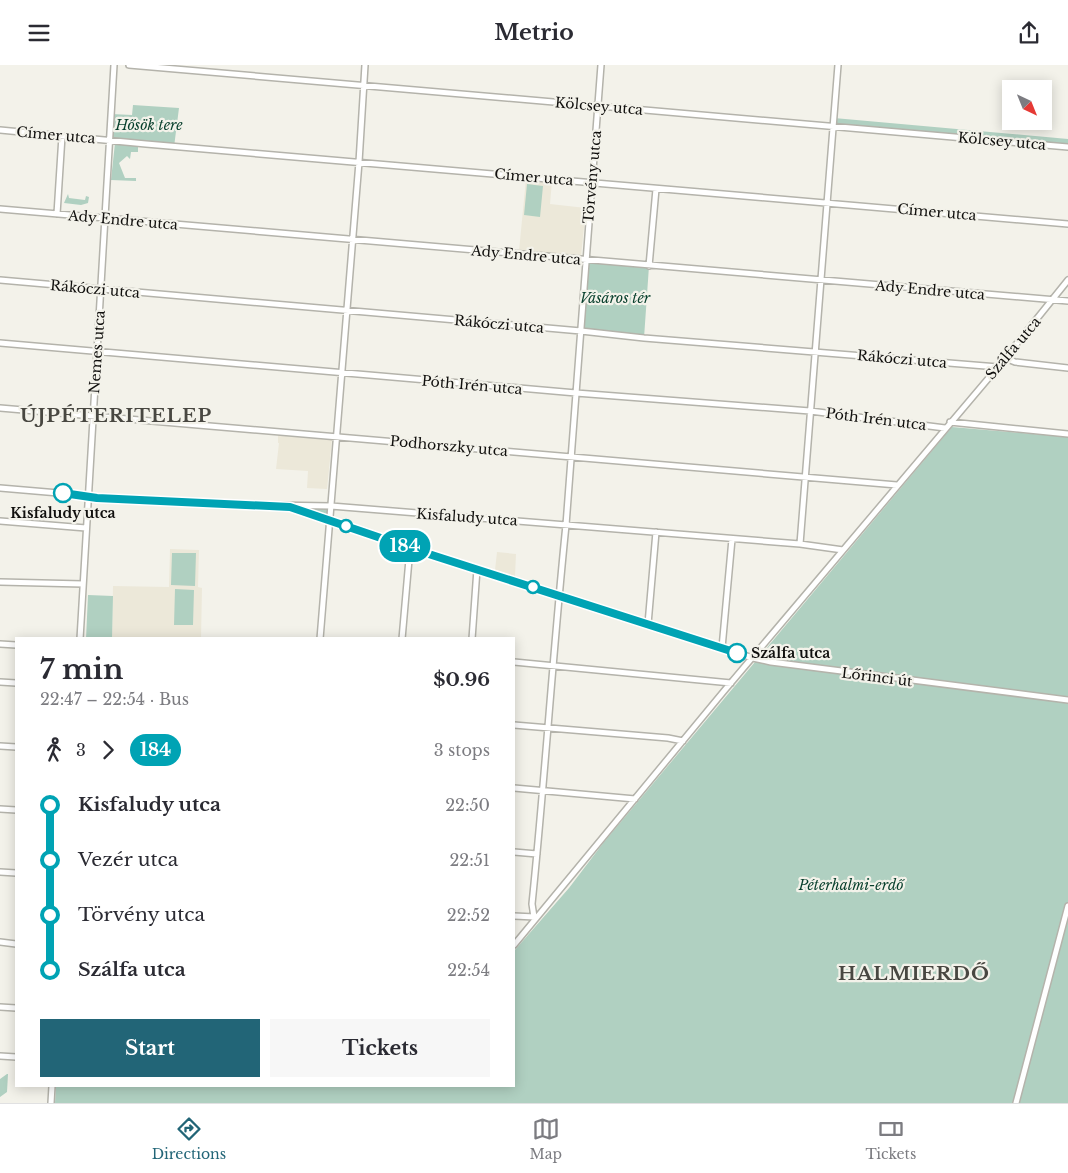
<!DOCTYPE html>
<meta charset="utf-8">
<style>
body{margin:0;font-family:"Libre Baskerville",serif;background:#f7f7f7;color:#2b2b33;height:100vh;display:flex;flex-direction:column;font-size:19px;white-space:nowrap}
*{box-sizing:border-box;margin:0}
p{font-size:16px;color:#7c7c81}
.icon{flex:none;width:28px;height:28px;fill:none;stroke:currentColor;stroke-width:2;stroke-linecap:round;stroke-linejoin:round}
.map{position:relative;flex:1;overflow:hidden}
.details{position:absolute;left:15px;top:572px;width:500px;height:450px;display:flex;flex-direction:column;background:#fff;border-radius:0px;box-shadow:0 2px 12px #0003}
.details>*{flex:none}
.badge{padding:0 10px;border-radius:16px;font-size:18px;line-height:32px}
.needle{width:32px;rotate:137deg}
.fabs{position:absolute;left:1002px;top:15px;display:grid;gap:10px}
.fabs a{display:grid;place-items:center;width:50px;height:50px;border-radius:0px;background:#fff;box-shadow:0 2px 12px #0003;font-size:25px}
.map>.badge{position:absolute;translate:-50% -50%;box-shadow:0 0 0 2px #fff}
.legs{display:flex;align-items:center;gap:8px;height:55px;padding:0 25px;font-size:16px}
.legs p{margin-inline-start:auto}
.summary{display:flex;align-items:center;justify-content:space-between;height:85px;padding:0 25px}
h1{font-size:28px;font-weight:700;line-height:38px}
.action{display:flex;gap:10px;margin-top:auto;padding:10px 25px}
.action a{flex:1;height:58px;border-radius:0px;background:#226577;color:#fff;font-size:20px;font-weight:700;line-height:58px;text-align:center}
.action a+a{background:#f7f7f7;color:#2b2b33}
ul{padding:0 25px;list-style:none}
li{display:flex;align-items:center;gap:18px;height:55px;font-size:19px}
li i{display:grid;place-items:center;width:8px;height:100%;margin:0 6px;background:currentColor}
li i::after{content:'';width:12px;height:12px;margin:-6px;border:4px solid;border-radius:50%;background:#fff}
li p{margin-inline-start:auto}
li:first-child i{background:linear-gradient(#0000 50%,currentColor 0)}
li:last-child i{background:linear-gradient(currentColor 50%,#0000 0)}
header{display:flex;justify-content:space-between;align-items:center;height:65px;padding:0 25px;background:#fff;font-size:22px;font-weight:700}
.menu{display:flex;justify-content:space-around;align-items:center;height:70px;border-top:1px solid #e1e1e2;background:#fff;font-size:14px;color:#7c7c81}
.menu a{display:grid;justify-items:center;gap:2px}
.menu .selected{color:#226577}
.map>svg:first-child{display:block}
.built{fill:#ece8d9}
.green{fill:#b0d0c1}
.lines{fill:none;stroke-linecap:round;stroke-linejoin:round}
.minor-casing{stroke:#b4b3ab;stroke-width:8}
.minor{stroke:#fff;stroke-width:5}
.line-1-casing{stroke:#fff;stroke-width:11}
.line-1{stroke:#00a3b4;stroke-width:8}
.stop-1-dot{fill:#fff;stroke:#00a3b4;stroke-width:2.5}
.labels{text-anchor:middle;stroke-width:4.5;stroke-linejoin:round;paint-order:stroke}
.street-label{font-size:14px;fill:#100f0d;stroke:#f3f2ea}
.park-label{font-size:14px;font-style:italic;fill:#073f2c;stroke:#f3f2ea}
.stop-label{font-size:14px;font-weight:bold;fill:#100f0d;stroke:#f3f2ea}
.district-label{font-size:19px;font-weight:bold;letter-spacing:1px;fill:#484741;stroke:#f3f2ea}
</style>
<header><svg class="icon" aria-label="menu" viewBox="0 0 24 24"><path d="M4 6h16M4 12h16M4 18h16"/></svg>Metrio<svg class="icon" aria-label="share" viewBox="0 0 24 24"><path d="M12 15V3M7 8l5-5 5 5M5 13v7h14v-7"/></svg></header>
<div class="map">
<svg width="1068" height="1038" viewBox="0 0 1068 1038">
<rect width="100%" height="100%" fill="#f3f2ea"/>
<path class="built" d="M 526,114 L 552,116 L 550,139 L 586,143 L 581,191 L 519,186 Z
M 278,369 L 332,374 L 327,424 L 307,423 L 308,406 L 276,404 L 279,378 L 278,378 Z
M 170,484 L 199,485 L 198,522 L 202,523 L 201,574 L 112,574 L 113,521 L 169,522 Z
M 497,487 L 516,489 L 515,511 L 495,505 Z"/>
<path class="green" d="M 133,40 L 179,43 L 174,82 L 111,76 L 111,49 L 132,50 Z
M 834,53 L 1068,74 L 1068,82 L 833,62 Z
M 115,78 L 138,81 L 138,87 L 131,87 L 130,94 L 127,91 L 119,98 L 125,113 L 136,113 L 136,116 L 111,115 Z
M 527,119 L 543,121 L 540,152 L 524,150 Z
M 68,129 L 69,133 L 85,135 L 86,131 L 89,132 L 88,138 L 81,140 L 64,138 Z
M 586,195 L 649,201 L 644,273 L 581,266 Z
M 952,362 L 1068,372 L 1068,1038 L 55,1038 L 56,1021 L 514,1021 L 514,886 L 569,823 L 604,777 Z
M 331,441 L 330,456 L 290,442 Z
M 172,488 L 196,488 L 195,521 L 171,520 Z
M 175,524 L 194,525 L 193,560 L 174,560 Z
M 88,530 L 113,531 L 112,574 L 86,574 Z
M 7,1009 L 8,1009 L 7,1027 L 0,1032 L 0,1014 Z"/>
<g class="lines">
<defs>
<path id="minor" d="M 129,0 L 1068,82
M 0,65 L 146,79 L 1068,159
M 0,144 L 1068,236
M 57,149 L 62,71
M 649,201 L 656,124
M 0,215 L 581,266 L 644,273 L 998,302
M 0,278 L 576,328 L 810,346 L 945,363
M 1005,293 L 1015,297 L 1068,303
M 0,343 L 897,420
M 950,357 L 1068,369
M 0,423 L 82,430 L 97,433 L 210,439 L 331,441 L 800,479 L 843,485
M 293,443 L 410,483 L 753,593 L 771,597 L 1068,635
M 0,456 L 86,463
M 800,479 L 838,0
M 0,517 L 83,519
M 648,559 L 656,467
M 80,574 C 90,382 104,191 114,0
M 320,574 L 359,97 L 365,0
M 402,574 L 410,483
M 472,574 L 477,504
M 0,579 L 16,580
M 722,583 L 732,474
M 514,597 L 731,618
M 0,617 L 16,618
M 514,660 L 668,673 L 683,676
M 0,681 L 16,682
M 514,723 L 635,734
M 0,744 L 16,745
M 514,787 L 537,789
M 0,807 L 16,808
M 514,851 L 535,852
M 534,852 L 532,839 C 545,713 553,586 566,460 L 601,0
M 0,877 L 16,879
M 514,880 L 724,626 L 998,302 L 1068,215
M 0,942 L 16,943
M 0,991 L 16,992
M 51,1038 L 52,1021
M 1016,1038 L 1068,841"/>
</defs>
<use href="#minor" class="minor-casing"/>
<use href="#minor" class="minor"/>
</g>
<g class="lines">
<defs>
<path id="line-1" d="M 63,428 L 97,433 L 290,442 L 410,483 L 737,588"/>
</defs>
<use href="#line-1" class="line-1-casing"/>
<use href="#line-1" class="line-1"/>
</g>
<g class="stop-1-dot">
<circle cx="63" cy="428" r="9"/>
<circle cx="346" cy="461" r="6"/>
<circle cx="533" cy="522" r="6"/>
<circle cx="737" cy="588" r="9"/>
</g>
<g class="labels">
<g class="street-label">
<text transform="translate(599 41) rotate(5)" y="5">Kölcsey utca</text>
<text transform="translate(56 70) rotate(5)" y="5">Címer utca</text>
<text transform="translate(1002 76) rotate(5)" y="5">Kölcsey utca</text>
<text transform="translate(534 112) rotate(5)" y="5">Címer utca</text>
<text transform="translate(592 112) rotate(-85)" y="5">Törvény utca</text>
<text transform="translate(937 147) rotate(5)" y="5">Címer utca</text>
<text transform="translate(123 155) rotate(5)" y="5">Ady Endre utca</text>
<text transform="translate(526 190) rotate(5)" y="5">Ady Endre utca</text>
<text transform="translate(95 224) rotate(5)" y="5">Rákóczi utca</text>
<text transform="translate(930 225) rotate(5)" y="5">Ady Endre utca</text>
<text transform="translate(499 259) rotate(5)" y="5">Rákóczi utca</text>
<text transform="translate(1013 283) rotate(-50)" y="5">Szálfa utca</text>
<text transform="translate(97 287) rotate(-86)" y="5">Nemes utca</text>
<text transform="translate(902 294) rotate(5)" y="5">Rákóczi utca</text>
<text transform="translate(472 320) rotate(5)" y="5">Póth Irén utca</text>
<text transform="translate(876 354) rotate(7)" y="5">Póth Irén utca</text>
<text transform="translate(449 381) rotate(5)" y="5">Podhorszky utca</text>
<text transform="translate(467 452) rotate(4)" y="5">Kisfaludy utca</text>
<text transform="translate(877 612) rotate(7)" y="5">Lőrinci út</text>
</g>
<g class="park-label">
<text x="149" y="65">Hősök tere</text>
<text x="615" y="238">Vásáros tér</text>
<text x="851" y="825">Péterhalmi-erdő</text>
</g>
<g class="stop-label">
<text x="63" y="453">Kisfaludy utca</text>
<text x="751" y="593" text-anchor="start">Szálfa utca</text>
</g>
<g class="district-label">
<text x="116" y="357">ÚJPÉTERITELEP</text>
<text x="914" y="915">HALMIERDŐ</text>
</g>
</g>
</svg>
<div class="fabs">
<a><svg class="needle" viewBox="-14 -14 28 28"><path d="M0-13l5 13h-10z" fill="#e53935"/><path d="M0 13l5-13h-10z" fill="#7c7c81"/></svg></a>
</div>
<b class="badge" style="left:405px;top:481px;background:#00a3b4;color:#fff">184</b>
<section class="details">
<div class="summary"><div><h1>7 min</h1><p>22:47 – 22:54 · Bus</p></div><b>$0.96</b></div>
<div class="legs"><svg class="icon" aria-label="walk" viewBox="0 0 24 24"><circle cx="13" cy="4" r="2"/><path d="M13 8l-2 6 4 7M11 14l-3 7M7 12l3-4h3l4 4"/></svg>3<svg class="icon" aria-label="forward" viewBox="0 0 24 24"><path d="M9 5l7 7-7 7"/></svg><b class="badge" style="background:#00a3b4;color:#fff">184</b><p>3 stops</p></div>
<ul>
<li><i style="color:#00a3b4"></i><b>Kisfaludy utca</b><p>22:50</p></li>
<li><i style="color:#00a3b4"></i><span>Vezér utca</span><p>22:51</p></li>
<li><i style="color:#00a3b4"></i><span>Törvény utca</span><p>22:52</p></li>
<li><i style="color:#00a3b4"></i><b>Szálfa utca</b><p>22:54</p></li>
</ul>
<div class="action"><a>Start</a><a>Tickets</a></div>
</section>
</div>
<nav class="menu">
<a class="selected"><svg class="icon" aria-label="directions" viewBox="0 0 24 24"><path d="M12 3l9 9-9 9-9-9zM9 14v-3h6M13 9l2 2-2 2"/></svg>Directions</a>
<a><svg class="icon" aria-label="map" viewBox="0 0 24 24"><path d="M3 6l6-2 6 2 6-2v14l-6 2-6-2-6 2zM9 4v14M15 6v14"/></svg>Map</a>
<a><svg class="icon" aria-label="tickets" viewBox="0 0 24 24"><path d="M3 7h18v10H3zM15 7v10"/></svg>Tickets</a>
</nav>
